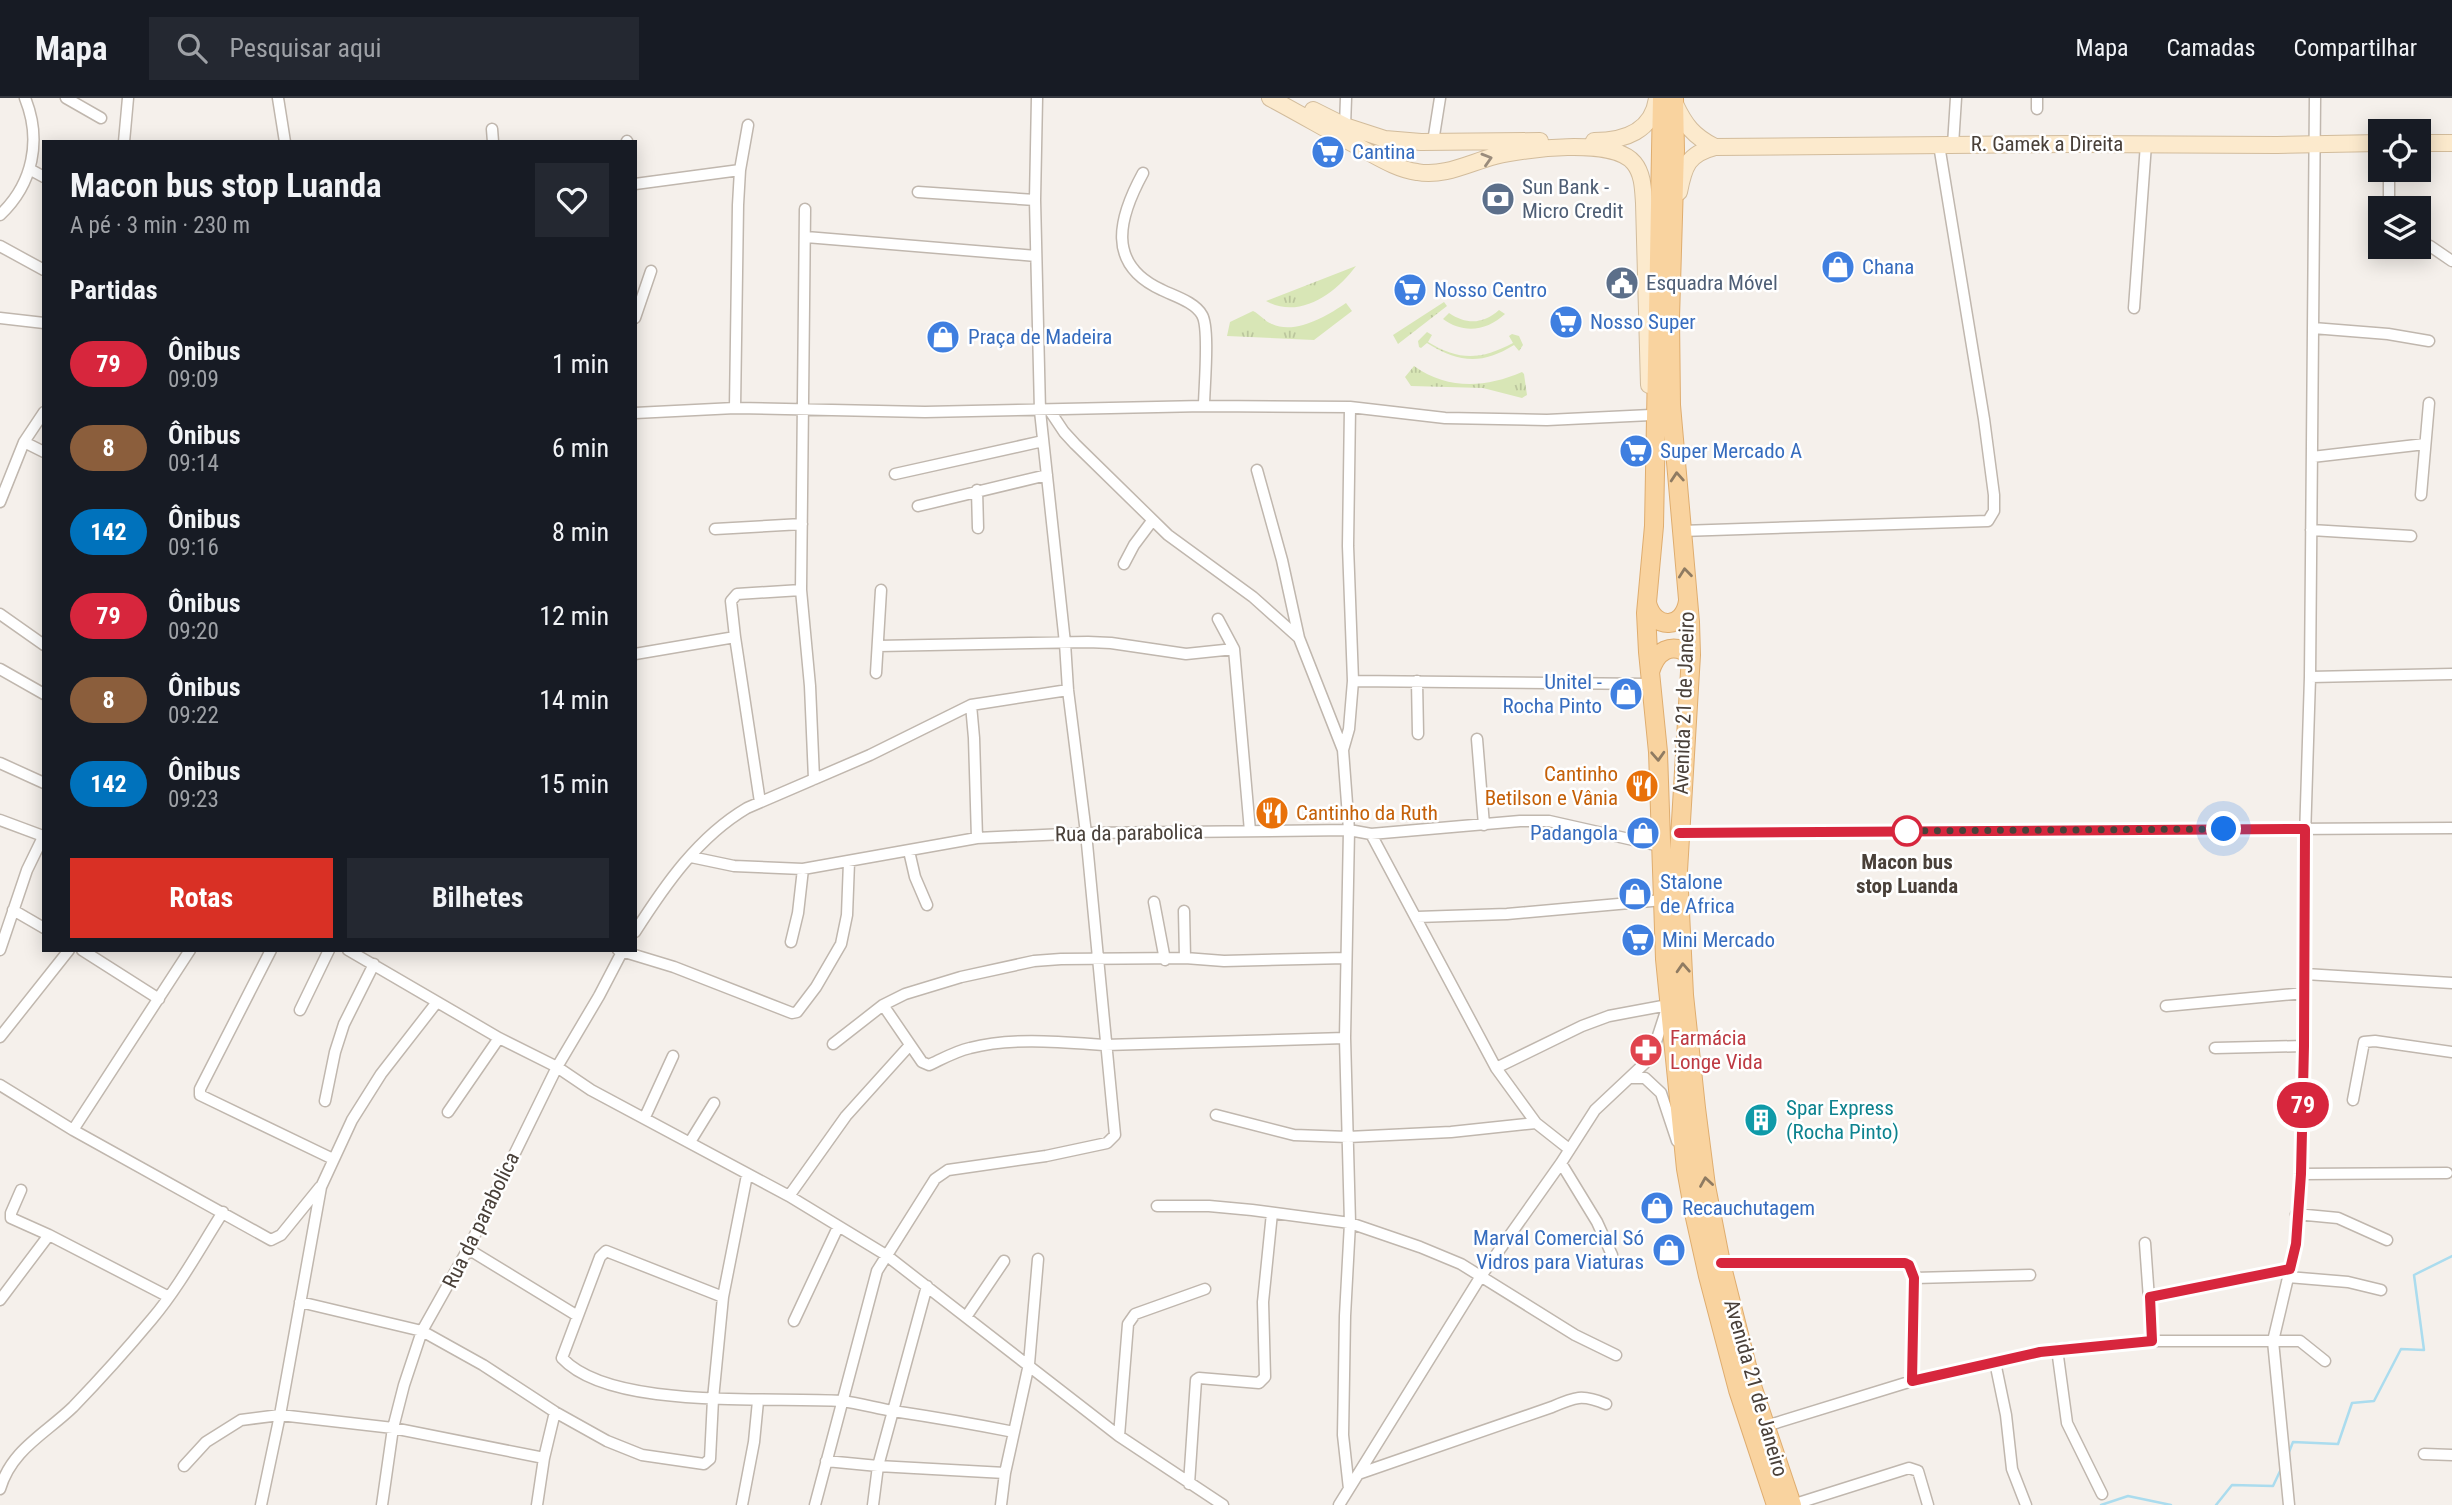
<!DOCTYPE html>
<html lang="pt">
<meta charset="utf-8">
<style>
body{margin:0;font-family:"Roboto Condensed",sans-serif;background:#242831;color:#f1f3f6;height:100vh;display:flex;flex-direction:column;font-size:26px;white-space:nowrap}
*{box-sizing:border-box;margin:0}
p{font-size:23px;color:#9ea1a6}
.icon{flex:none;width:38px;height:38px;fill:none;stroke:currentColor;stroke-width:2;stroke-linecap:round;stroke-linejoin:round}
.map{position:relative;flex:1;overflow:hidden}
.sheet{position:absolute;left:42px;top:42px;width:595px;height:812px;display:flex;flex-direction:column;background:#171b24;border-radius:0px;box-shadow:0 4px 18px #0003}
.sheet>*{flex:none}
.badge{padding:0 14px;border-radius:23px;font-size:24px;line-height:46px}
.controls{position:absolute;left:2368px;top:21px;display:grid;gap:14px}
.controls a{display:grid;place-items:center;width:63px;height:63px;border-radius:0px;background:#171b24;box-shadow:0 4px 18px #0003;font-size:35px}
.you{position:absolute;width:35px;height:35px;margin:-18px;border:5px solid #fff;border-radius:50%;background:#1a73e8;box-shadow:0 0 0 10px #1a73e833}
.map>.badge{position:absolute;translate:-50% -50%;box-shadow:0 0 0 4px #fff}
h2{padding:0 28px;font-size:26px;line-height:63px}
.round{display:grid;place-items:center;flex:none;width:74px;height:74px;border-radius:0px;background:#242831}
.summary{display:flex;align-items:center;justify-content:space-between;height:119px;padding:0 28px}
h1{font-size:33px;font-weight:700;line-height:52px}
.cta{display:flex;gap:14px;margin-top:auto;padding:14px 28px}
.cta a{flex:1;height:80px;border-radius:0px;background:#d93025;color:#fff;font-size:28px;font-weight:700;line-height:80px;text-align:center}
.cta a+a{background:#242831;color:#f1f3f6}
ul{padding:0;list-style:none}
li{display:flex;align-items:center;gap:21px;height:84px;padding:0 28px}
li div{flex:1}
li b{display:block;font-size:26px}
li em{font-style:normal}
li .badge{min-width:77px;font-weight:700;text-align:center}
header{display:flex;align-items:center;gap:42px;box-sizing:border-box;height:98px;padding:0 35px;background:#171b24;border-bottom:2px solid #363941}
header strong{font-size:33px}
nav{display:flex;gap:38px;margin-inline-start:auto;font-size:24px}
.search{width:490px;height:63px;background:#242831;display:flex;align-items:center;gap:18px;box-sizing:border-box;padding:0 24px;border-radius:0px;color:#9ea1a6;font-size:26px}
.map>svg:first-child{display:block}
.grass{fill:url(#grass-tufts)}
.lines{fill:none;stroke-linecap:round;stroke-linejoin:round}
.stream{stroke:#abdcee;stroke-width:2.5}
.minor-casing{stroke:#c0b7ae;stroke-width:13}
.secondary-casing{stroke:#d2bc9c;stroke-width:18}
.primary-casing{stroke:#dfad6f;stroke-width:20}
.minor{stroke:#fff;stroke-width:10}
.secondary{stroke:#fceacd;stroke-width:16}
.primary{stroke:#f9d39f;stroke-width:18}
.oneway{stroke:#9a8c7c}
.oneway2{stroke:#8f7b62}
.line-casing{stroke:#fff;stroke-width:16}
.line{stroke:#d7263d;stroke-width:10}
.walk{stroke:#494039;stroke-width:7;stroke-dasharray:0 12.6}
.stop-dot{fill:#fff;stroke:#d7263d;stroke-width:3.5}
.labels{text-anchor:middle;stroke-width:5;stroke-linejoin:round;paint-order:stroke}
.street-label{font-size:21px;fill:#494039;stroke:#fff}
.shop-label{font-size:21px;fill:#366cbe;stroke:#fff;text-anchor:start}
.service-label{font-size:21px;fill:#4e5e75;stroke:#fff;text-anchor:start}
.food-label{font-size:21px;fill:#c56008;stroke:#fff;text-anchor:end}
.stop-label{font-size:21px;font-weight:bold;fill:#494039;stroke:#fff}
.health-label{font-size:21px;fill:#be3a42;stroke:#fff;text-anchor:start}
.culture-label{font-size:21px;fill:#0d838f;stroke:#fff;text-anchor:start}
</style>
<header>
<strong>Mapa</strong>
<div class="search"><svg class="icon" aria-label="search" viewBox="0 0 24 24"><circle cx="10" cy="10" r="6"/><path d="M15 15l6 6"/></svg>Pesquisar aqui</div>
<nav><a>Mapa</a><a>Camadas</a><a>Compartilhar</a></nav>
</header>
<div class="map">
<svg width="2452" height="1407" viewBox="0 0 2452 1407">
<defs>
<pattern id="grass-tufts" width="24" height="20" patternUnits="userSpaceOnUse" patternTransform="scale(1.75)"><rect width="24" height="20" fill="#d8e6b6"/><path d="M3 7l-1-3M5 7V3M7 7l1-3M15 17l-1-3M17 17v-4M19 17l1-3" fill="none" stroke="#bbc69d"/></pattern>
</defs>
<rect width="100%" height="100%" fill="#f5f0eb"/>
<path class="grass" d="M 1356,168 C 1336,195 1300,222 1266,203 Z
M 1444,204 L 1447,208 L 1398,246 L 1393,237 Z
M 1346,205 L 1352,213 L 1314,242 L 1227,238 L 1230,224 L 1253,213 C 1260,216 1264,223 1272,226 C 1295,237 1327,218 1346,205 Z
M 1499,212 L 1505,216 C 1487,233 1463,236 1443,221 L 1449,215 C 1467,227 1483,226 1499,212 Z
M 1427,234 L 1432,237 L 1428,244 C 1459,263 1481,262 1513,245 L 1509,238 L 1512,236 L 1519,238 L 1523,247 L 1519,253 L 1514,247 C 1482,267 1459,265 1427,245 L 1421,250 L 1419,249 L 1418,243 Z
M 1414,268 C 1448,292 1485,290 1522,274 L 1524,276 L 1527,297 L 1522,300 L 1483,290 L 1411,288 L 1405,279 Z"/>
<g class="lines">
<path class="stream" d="M 2289,1354 L 2293,1344 L 2338,1346 L 2352,1305 L 2374,1303 L 2401,1251 L 2424,1252 L 2414,1177 L 2452,1158
M 2101,1407 L 2128,1398 L 2171,1407
M 2216,1407 L 2232,1387 L 2273,1388 L 2282,1369"/>
<defs>
<path id="minor" d="M 66,0 L 101,20
M 278,0 L 285,44
M 2037,0 L 2037,11
M 1345,28 L 1346,0
M 492,31 L 493,44
M 124,44 L 128,0
M 627,44 L 627,43
M 1433,44 L 1440,0
M 1953,47 L 1956,0
M 31,72 L 44,79
M 2389,72 L 2389,110
M 1143,75 C 1119,119 1105,166 1162,192 C 1174,198 1195,204 1202,217 C 1210,230 1204,291 1204,308
M 635,86 L 740,72
M 918,94 L 1035,102
M 805,111 L 801,492 L 810,588 L 814,681
M 0,117 C 33,86 42,42 25,0
M 806,139 L 1036,158
M 0,148 L 44,172
M 2430,148 L 2452,163
M 2134,210 L 2146,46
M 0,220 L 44,225
M 635,220 L 651,173
M 2313,230 L 2388,236 L 2429,243
M 735,310 L 738,107 L 740,72 L 748,27
M 1050,313 L 1064,334 L 1075,346 L 1168,437 L 1253,499 L 1299,540
M 635,315 L 735,310 L 925,314 L 1204,308 L 1350,309 L 1445,320 L 1547,322 L 1651,317
M 24,344 L 44,354
M 2312,359 L 2425,346
M 1257,372 L 1282,462 L 1299,540 L 1343,652
M 895,376 L 1043,343
M 977,392 L 978,430
M 2421,397 L 2429,305
M 0,404 L 24,344 L 44,314
M 918,408 L 1047,377
M 715,431 L 802,426
M 2311,432 L 2411,438
M 1681,433 L 1988,423 L 1994,413 L 1994,397 L 1984,321 L 1939,47
M 1124,466 L 1134,447 L 1152,423
M 0,516 L 44,547
M 1218,521 L 1234,551 L 1250,733
M 735,539 L 731,503 L 737,496 L 801,492
M 878,548 L 1088,544 L 1111,545 L 1186,556 L 1234,551
M 635,556 L 735,539 L 760,704
M 0,571 L 44,596
M 876,575 L 881,492
M 2310,579 L 2452,576
M 1353,583 L 1651,586
M 1417,583 L 1418,636
M 971,607 L 974,640 L 977,740
M 1477,641 L 1484,727
M 0,665 L 44,685
M 0,722 L 43,738
M 1679,735 L 2452,730
M 1371,736 L 1496,970 L 1536,1025 L 1569,1051
M 909,753 L 915,779 L 927,807
M 691,759 L 734,768 L 803,771 L 977,740 L 1086,735 L 1349,732 L 1371,736 L 1520,723 L 1549,723 L 1660,748
M 1154,804 L 1165,862
M 13,812 L 44,830
M 1184,813 L 1185,860
M 1417,819 L 1507,816 L 1663,802
M 635,834 C 665,787 698,739 747,710 L 870,657 L 971,607 L 1068,592
M 791,844 L 798,815 L 803,771
M 0,852 L 27,772 L 44,737
M 82,852 L 159,901
M 271,852 L 200,991 L 200,997 L 333,1061
M 348,852 L 499,940 L 557,969 L 591,992 L 789,1098 L 886,1157 L 1119,1338 L 1223,1407
M 618,852 L 674,869 L 792,915 L 797,914 L 816,889 L 841,846 L 847,817 L 849,764
M 2305,876 L 2452,885
M 883,907 L 922,964 L 929,967 C 942,961 956,953 970,950 C 1012,939 1062,944 1105,947 L 1345,940
M 2166,908 L 2305,895
M 300,912 L 329,852
M 0,939 L 69,852
M 833,946 L 883,907 L 905,896 L 961,879 L 1034,863 L 1061,861 L 1185,860 L 1224,863 L 1346,860
M 2215,950 L 2304,948
M 1629,980 L 1645,980 L 1661,995 L 1677,1043
M 0,987 L 73,1032 L 271,1142 L 281,1137 L 320,1089
M 2353,1002 L 2364,944 L 2375,943 L 2452,954
M 325,1003 L 335,954 L 344,926 L 374,866
M 448,1014 L 499,940
M 1216,1017 L 1294,1037 L 1348,1039 L 1451,1034 L 1536,1025
M 645,1019 L 673,958
M 73,1032 L 190,852
M 690,1044 L 714,1005
M 1561,1065 L 1597,1124 L 1612,1157
M 2301,1076 L 2447,1075
M 21,1092 L 11,1115 L 11,1120 L 49,1137
M 789,1098 L 846,1018 L 910,947
M 1157,1108 L 1209,1108 L 1252,1112 L 1350,1125 L 1420,1149 L 1461,1166 L 1575,1237 L 1616,1257
M 2296,1116 L 2338,1120 L 2387,1142
M 2145,1145 L 2152,1243
M 468,1151 L 576,1217
M 1721,1165 L 1905,1165 L 1909,1167 L 1914,1180 L 1912,1283
M 2288,1179 L 2348,1184 L 2381,1192
M 1914,1180 L 2030,1177
M 723,1199 L 606,1153 L 600,1159 L 562,1260 C 611,1313 772,1298 841,1303 C 858,1305 876,1310 893,1313 C 933,1319 974,1326 1014,1334
M 2149,1199 L 2290,1171
M 0,1202 L 49,1137 L 169,1199
M 300,1204 L 422,1233 L 483,1267 L 555,1314 L 607,1343 L 642,1357 L 704,1366 L 710,1361 L 713,1301 L 723,1199 L 747,1077
M 966,1219 L 1004,1163
M 794,1223 L 838,1129
M 2057,1251 L 2067,1325 L 2102,1396
M 1995,1264 L 2006,1317 L 2012,1371 L 2026,1407
M 1766,1328 L 1912,1283 L 2057,1251 L 2152,1243 L 2300,1243 L 2325,1263
M 1119,1338 L 1128,1226 L 1135,1216 L 1205,1191
M 2424,1356 L 2452,1357
M 826,1363 L 878,1368 L 1005,1375
M 184,1368 L 206,1344 L 241,1322 L 280,1317 L 393,1330 L 544,1360
M 1361,1375 L 1552,1309 C 1575,1299 1582,1296 1606,1306
M 1189,1386 L 1196,1282 L 1199,1280 L 1259,1285 L 1265,1279 L 1263,1204 L 1272,1115
M 0,1391 C 11,1352 45,1336 73,1309 C 100,1281 127,1251 152,1221 C 179,1189 200,1150 223,1114
M 1349,1391 L 1343,1337 L 1345,1218 L 1350,1125 L 1345,940 L 1349,732 L 1343,652 L 1349,631 L 1353,583 L 1348,448 L 1350,309
M 261,1407 L 280,1317 L 321,1089 L 352,1022 L 381,976 L 437,904
M 382,1407 L 393,1330 L 404,1287 L 422,1233 L 468,1151 L 557,969 L 599,898 L 623,852
M 537,1407 L 544,1360 L 555,1314
M 742,1407 L 754,1344 L 758,1303
M 815,1407 L 877,1173 L 935,1081 L 948,1072 L 1046,1058 L 1107,1045 L 1115,1037 L 1086,735 L 1068,592 L 1065,545 L 1040,313 L 1035,102 L 1037,0
M 873,1407 L 878,1368 L 927,1188
M 1001,1407 L 1005,1375 L 1029,1266 L 1038,1161
M 1339,1407 L 1481,1178 L 1561,1065 L 1595,1012 L 1645,965 L 1653,953 L 1668,907 L 1609,918 L 1582,928 L 1496,970
M 1792,1407 L 1909,1370 L 1918,1373 L 1928,1407
M 2289,1407 L 2273,1243 L 2296,1146 L 2301,1076 L 2305,876 L 2304,772 L 2310,579 L 2315,0"/>
<path id="secondary" d="M 1270,0 C 1300,16 1329,33 1359,49 C 1378,59 1396,71 1417,74 C 1444,79 1469,65 1495,58 C 1524,51 1613,39 1634,65 C 1643,76 1643,91 1644,105 L 1649,287
M 1675,6 C 1685,27 1693,38 1715,49
M 1313,12 L 1345,28 L 1385,41 L 1421,44 L 1540,43
M 1594,43 C 1624,43 1653,33 1657,0
M 2418,45 L 2452,45
M 1679,94 C 1684,68 1688,56 1715,49 L 2077,46 L 2277,47 L 2380,45"/>
<path id="primary" d="M 1662,0 L 1654,428 L 1646,515 L 1648,554 L 1658,654 L 1665,861 L 1686,1071 L 1694,1115 L 1708,1178 L 1738,1292 L 1776,1407
M 1674,0 L 1675,52 L 1670,220 L 1671,307 L 1690,524 L 1691,557 L 1678,773 L 1684,897 L 1696,1010 L 1706,1088 L 1721,1165 L 1752,1288 L 1792,1407
M 1647,505 C 1654,533 1684,531 1688,503
M 1650,574 C 1656,553 1671,543 1691,557"/>
</defs>
<use href="#minor" class="minor-casing"/>
<use href="#secondary" class="secondary-casing"/>
<use href="#primary" class="primary-casing"/>
<use href="#minor" class="minor"/>
<use href="#secondary" class="secondary"/>
<use href="#primary" class="primary"/>
</g>
<defs><path id="oneway-chevron" d="M-2-3.5L2.5 0L-2 3.5" fill="none" stroke-width="1.6" stroke-linecap="round" stroke-linejoin="round" transform="scale(1.75)"/></defs>
<use class="oneway" href="#oneway-chevron" transform="translate(1487 61) rotate(-17)"/>
<g class="oneway2">
<use href="#oneway-chevron" transform="translate(1677 379) rotate(-94)"/>
<use href="#oneway-chevron" transform="translate(1685 475) rotate(-96)"/>
<use href="#oneway-chevron" transform="translate(1658 658) rotate(87)"/>
<use href="#oneway-chevron" transform="translate(1683 870) rotate(-93)"/>
<use href="#oneway-chevron" transform="translate(1706 1084) rotate(-99)"/>
</g>
<g class="lines">
<defs>
<path id="line" d="M 1679,735 L 2305,731 L 2304,948 L 2301,1076 L 2296,1146 L 2290,1171 L 2150,1199 L 2152,1243 L 2040,1254 L 1912,1283 L 1914,1180 L 1909,1167 L 1905,1165 L 1721,1165"/>
</defs>
<use href="#line" class="line-casing"/>
<use href="#line" class="line"/>
<path class="walk" d="M 1907,733 L 1897,733 L 2224,731"/>
</g>
<defs>
<symbol id="supermarket-disc" viewBox="-11 -11 22 22"><circle r="9.5" fill="#3f7fe0" stroke="#fff"/><path d="M-6-5.5h2.5l.6 2H6L4.5 2H-2.5L-4.4-4H-6ZM-1.5 3.2a1.3 1.3 0 1 0 .1 0ZM3 3.2a1.3 1.3 0 1 0 .1 0Z" fill="#fff"/></symbol>
<symbol id="bank-disc" viewBox="-11 -11 22 22"><circle r="9.5" fill="#5c6f8a" stroke="#fff"/><path d="M-6-4H6V4H-6ZM0-2.3a2.3 2.3 0 1 0 0 4.6a2.3 2.3 0 1 0 0-4.6Z" fill="#fff"/></symbol>
<symbol id="shop-disc" viewBox="-11 -11 22 22"><circle r="9.5" fill="#3f7fe0" stroke="#fff"/><path d="M-5-2.5h2.3a2.7 3.5 0 0 1 5.4 0H5L5.5 6h-11ZM-1.5-2.5h3a1.5 2.3 0 0 0-3 0Z" fill="#fff"/></symbol>
<symbol id="civic-disc" viewBox="-11 -11 22 22"><circle r="9.5" fill="#5c6f8a" stroke="#fff"/><path d="M-.6-6.5H3V-4.5H.6V-3L4-1V1h2V6H-6V1h2V-1L-.6-3ZM-1.2 2.5V6h2.4V2.5Z" fill="#fff"/></symbol>
<symbol id="restaurant-disc" viewBox="-11 -11 22 22"><circle r="9.5" fill="#e8710a" stroke="#fff"/><path d="M-5-6h1v4h1v-4h1v4h1v-4h1v5L-1.5 .5V6h-2V.5L-5-1ZM5-6V6H3V1.5H1.5Q1.5-4 5-6Z" fill="#fff"/></symbol>
<symbol id="pharmacy-disc" viewBox="-11 -11 22 22"><circle r="9.5" fill="#e0444e" stroke="#fff"/><path d="M-2-6h4v4h4v4h-4v4h-4v-4h-4v-4h4Z" fill="#fff"/></symbol>
<symbol id="building-disc" viewBox="-11 -11 22 22"><circle r="9.5" fill="#0f9aa8" stroke="#fff"/><path d="M-4-6H4V6H1V3H-1V6H-4ZM-2.5-4.3h1.7v1.8h-1.7ZM.8-4.3h1.7v1.8H.8ZM-2.5-1h1.7V.8h-1.7ZM.8-1h1.7V.8H.8Z" fill="#fff"/></symbol>
</defs>
<g fill-rule="evenodd">
<use href="#supermarket-disc" x="1309" y="35" width="38" height="38"/>
<use href="#bank-disc" x="1479" y="82" width="38" height="38"/>
<use href="#shop-disc" x="1819" y="150" width="38" height="38"/>
<use href="#civic-disc" x="1603" y="166" width="38" height="38"/>
<use href="#supermarket-disc" x="1391" y="173" width="38" height="38"/>
<use href="#supermarket-disc" x="1547" y="205" width="38" height="38"/>
<use href="#shop-disc" x="924" y="220" width="38" height="38"/>
<use href="#supermarket-disc" x="1617" y="334" width="38" height="38"/>
<use href="#shop-disc" x="1607" y="577" width="38" height="38"/>
<use href="#restaurant-disc" x="1623" y="669" width="38" height="38"/>
<use href="#restaurant-disc" x="1253" y="696" width="38" height="38"/>
<use href="#shop-disc" x="1624" y="716" width="38" height="38"/>
<use href="#shop-disc" x="1616" y="777" width="38" height="38"/>
<use href="#supermarket-disc" x="1619" y="823" width="38" height="38"/>
<use href="#pharmacy-disc" x="1627" y="933" width="38" height="38"/>
<use href="#building-disc" x="1742" y="1003" width="38" height="38"/>
<use href="#shop-disc" x="1638" y="1091" width="38" height="38"/>
<use href="#shop-disc" x="1650" y="1133" width="38" height="38"/>
</g>
<circle class="stop-dot" cx="1907" cy="733" r="14"/>
<g class="labels">
<g class="street-label">
<text x="2047" y="53">R. Gamek a Direita</text>
<text transform="translate(1684 605) rotate(-88)" y="7">Avenida 21 de Janeiro</text>
<text transform="translate(1129 735) rotate(-1)" y="7">Rua da parabolica</text>
<text transform="translate(481 1122) rotate(-64)" y="7">Rua da parabolica</text>
<text transform="translate(1756 1290) rotate(74)" y="7">Avenida 21 de Janeiro</text>
</g>
<g class="shop-label">
<text x="1352" y="61">Cantina</text>
<text x="1862" y="176">Chana</text>
<text x="1434" y="199">Nosso Centro</text>
<text x="1590" y="231">Nosso Super</text>
<text x="968" y="246">Praça de Madeira</text>
<text x="1660" y="360">Super Mercado A</text>
<text x="1602" y="591" text-anchor="end">Unitel -<tspan x="1602" dy="24">Rocha Pinto</tspan></text>
<text x="1618" y="742" text-anchor="end">Padangola</text>
<text x="1660" y="791">Stalone<tspan x="1660" dy="24">de Africa</tspan></text>
<text x="1662" y="849">Mini Mercado</text>
<text x="1682" y="1117">Recauchutagem</text>
<text x="1644" y="1147" text-anchor="end">Marval Comercial Só<tspan x="1644" dy="24">Vidros para Viaturas</tspan></text>
</g>
<g class="service-label">
<text x="1522" y="96">Sun Bank -<tspan x="1522" dy="24">Micro Credit</tspan></text>
<text x="1646" y="192">Esquadra Móvel</text>
</g>
<g class="food-label">
<text x="1618" y="683">Cantinho<tspan x="1618" dy="24">Betilson e Vânia</tspan></text>
<text x="1296" y="722" text-anchor="start">Cantinho da Ruth</text>
</g>
<g class="stop-label">
<text x="1907" y="771">Macon bus<tspan x="1907" dy="24">stop Luanda</tspan></text>
</g>
<g class="health-label">
<text x="1670" y="947">Farmácia<tspan x="1670" dy="24">Longe Vida</tspan></text>
</g>
<g class="culture-label">
<text x="1786" y="1017">Spar Express<tspan x="1786" dy="24">(Rocha Pinto)</tspan></text>
</g>
</g>
</svg>
<div class="controls">
<a><svg class="icon" aria-label="locate" viewBox="0 0 24 24"><circle cx="12" cy="12" r="6"/><path d="M12 2v4M12 18v4M2 12h4M18 12h4"/></svg></a>
<a><svg class="icon" aria-label="layers" viewBox="0 0 24 24"><path d="M12 4l9 5-9 5-9-5zM3 14l9 5 9-5"/></svg></a>
</div>
<div class="you" style="left:2224px;top:731px"></div>
<b class="badge" style="left:2303px;top:1007px;background:#d7263d;color:#fff">79</b>
<section class="sheet">
<div class="summary"><div><h1>Macon bus stop Luanda</h1><p>A pé · 3 min · 230 m</p></div><a class="round"><svg class="icon" aria-label="heart" viewBox="0 0 24 24"><path d="M12 20l-8-8c-3-5 5-10 8-4 3-6 11-1 8 4z"/></svg></a></div>
<h2>Partidas</h2>
<ul>
<li><span class="badge" style="background:#d7263d;color:#fff">79</span><div><b>Ônibus</b><p>09:09</p></div><em>1 min</em></li>
<li><span class="badge" style="background:#8b5e3c;color:#fff">8</span><div><b>Ônibus</b><p>09:14</p></div><em>6 min</em></li>
<li><span class="badge" style="background:#0072bc;color:#fff">142</span><div><b>Ônibus</b><p>09:16</p></div><em>8 min</em></li>
<li><span class="badge" style="background:#d7263d;color:#fff">79</span><div><b>Ônibus</b><p>09:20</p></div><em>12 min</em></li>
<li><span class="badge" style="background:#8b5e3c;color:#fff">8</span><div><b>Ônibus</b><p>09:22</p></div><em>14 min</em></li>
<li><span class="badge" style="background:#0072bc;color:#fff">142</span><div><b>Ônibus</b><p>09:23</p></div><em>15 min</em></li>
</ul>
<div class="cta"><a>Rotas</a><a>Bilhetes</a></div>
</section>
</div>
